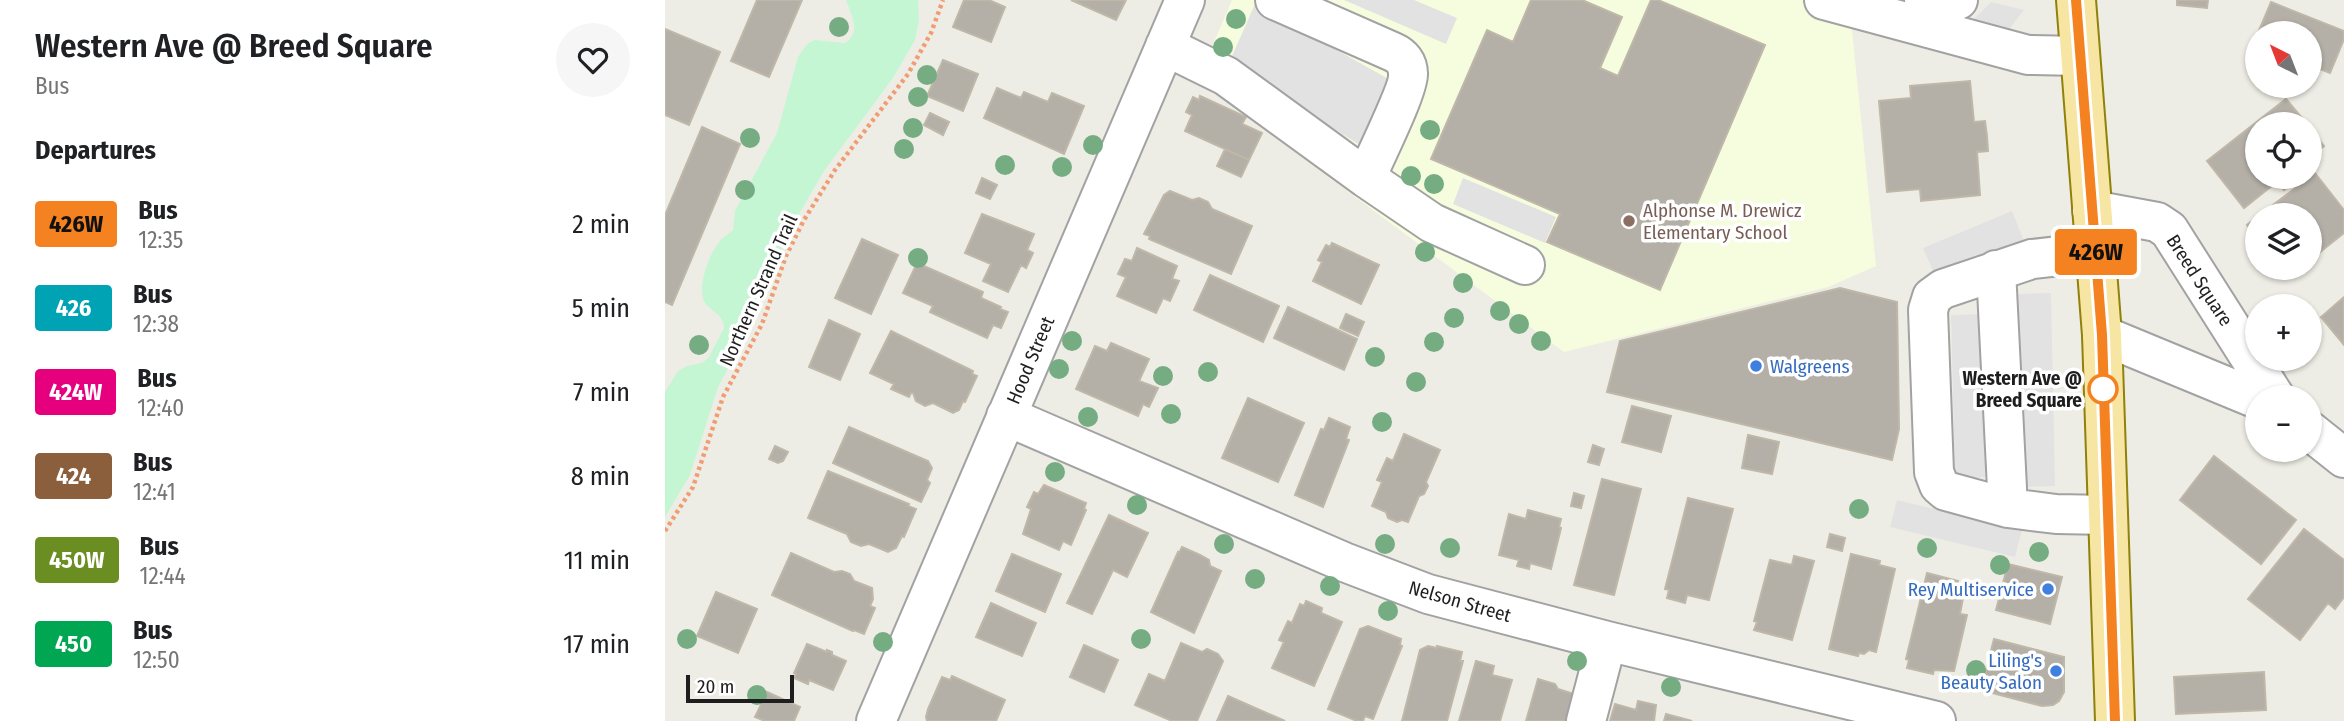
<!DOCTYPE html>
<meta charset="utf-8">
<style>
body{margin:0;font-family:"Fira Sans Condensed",sans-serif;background:#f6f6f6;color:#202124;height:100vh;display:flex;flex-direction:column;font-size:26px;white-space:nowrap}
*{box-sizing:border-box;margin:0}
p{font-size:23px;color:#757577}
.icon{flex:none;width:38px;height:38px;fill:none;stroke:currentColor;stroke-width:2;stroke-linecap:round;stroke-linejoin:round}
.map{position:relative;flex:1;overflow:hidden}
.panel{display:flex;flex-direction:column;background:#fff;width:665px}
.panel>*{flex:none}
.badge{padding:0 14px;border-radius:5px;font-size:24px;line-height:46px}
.needle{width:46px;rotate:318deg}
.fabs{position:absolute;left:1580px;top:21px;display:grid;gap:14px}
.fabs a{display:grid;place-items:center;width:77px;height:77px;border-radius:50%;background:#fff;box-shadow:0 2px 5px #0004;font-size:35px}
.scale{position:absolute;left:21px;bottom:18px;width:108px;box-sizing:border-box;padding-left:7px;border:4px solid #1e1e1e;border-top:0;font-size:19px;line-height:24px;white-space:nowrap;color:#1e1e1e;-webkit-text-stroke:5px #fff;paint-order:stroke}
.map>.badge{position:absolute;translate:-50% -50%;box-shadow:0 0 0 4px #fff}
h2{padding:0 35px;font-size:26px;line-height:63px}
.round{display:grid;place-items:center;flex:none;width:74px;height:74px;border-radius:37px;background:#f6f6f6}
.overview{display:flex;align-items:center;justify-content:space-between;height:119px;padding:0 35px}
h1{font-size:33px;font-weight:600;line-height:52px}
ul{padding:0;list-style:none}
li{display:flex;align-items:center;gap:21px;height:84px;padding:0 35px}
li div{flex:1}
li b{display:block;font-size:26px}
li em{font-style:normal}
li .badge{min-width:77px;font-weight:700;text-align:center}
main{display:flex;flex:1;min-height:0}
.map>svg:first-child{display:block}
.education{fill:#f6fddf}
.park{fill:#c4f6d4}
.parking{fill:#e2e2e2}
.building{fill:#b4b0a8;stroke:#bfb7a8;stroke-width:2}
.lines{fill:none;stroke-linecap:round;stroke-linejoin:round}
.minor-casing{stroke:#a2a2a2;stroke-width:42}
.major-casing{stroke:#8f810a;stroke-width:42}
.path{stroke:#f19d74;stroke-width:4.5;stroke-dasharray:3.5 3.5;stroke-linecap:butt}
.minor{stroke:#fff;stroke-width:38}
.major{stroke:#f6e5a3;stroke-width:38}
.tree{fill:#76ac82}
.line-casing{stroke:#fff;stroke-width:16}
.line{stroke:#f58220;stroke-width:10}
.education-dot{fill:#8d6e63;stroke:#fff;stroke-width:2.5}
.shop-dot{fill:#3f7fe0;stroke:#fff;stroke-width:2.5}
.stop-dot{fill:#fff;stroke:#f58220;stroke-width:3.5}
.labels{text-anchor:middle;stroke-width:7;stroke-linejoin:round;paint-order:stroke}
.education-label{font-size:19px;fill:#785e54;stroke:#fff;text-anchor:start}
.street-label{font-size:19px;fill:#1e1e1e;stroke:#fff}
.shop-label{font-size:19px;fill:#366cbe;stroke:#fff;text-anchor:end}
.stop-label{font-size:19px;font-weight:bold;fill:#1e1e1e;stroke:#fff;text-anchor:end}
</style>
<main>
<section class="panel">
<div class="overview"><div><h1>Western Ave @ Breed Square</h1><p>Bus</p></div><a class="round"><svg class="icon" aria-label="heart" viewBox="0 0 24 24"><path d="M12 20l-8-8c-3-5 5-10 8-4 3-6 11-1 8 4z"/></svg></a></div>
<h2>Departures</h2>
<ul>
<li><span class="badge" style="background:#f58220;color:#111">426W</span><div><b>Bus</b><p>12:35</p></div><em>2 min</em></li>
<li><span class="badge" style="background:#00a3b4;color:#fff">426</span><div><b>Bus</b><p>12:38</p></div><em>5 min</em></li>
<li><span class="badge" style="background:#e6007e;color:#fff">424W</span><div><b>Bus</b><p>12:40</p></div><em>7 min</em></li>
<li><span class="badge" style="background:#8b5e3c;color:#fff">424</span><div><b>Bus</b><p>12:41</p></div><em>8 min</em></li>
<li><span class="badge" style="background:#6b8e23;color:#fff">450W</span><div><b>Bus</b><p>12:44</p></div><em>11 min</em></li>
<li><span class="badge" style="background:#00a651;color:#fff">450</span><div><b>Bus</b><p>12:50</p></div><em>17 min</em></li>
</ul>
</section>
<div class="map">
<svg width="1679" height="721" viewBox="0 0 1679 721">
<rect width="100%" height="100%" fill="#eeede5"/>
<path class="education" d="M 567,0 L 1208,0 L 1186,21 L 1211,266 L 1163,287 L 899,352 L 533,80 Z"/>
<path class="park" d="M 181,0 L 253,0 L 254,20 L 250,40 L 228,78 L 159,171 L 127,226 L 108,269 L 87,326 L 53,387 L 25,475 L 0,517 L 0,392 L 13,371 L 22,366 L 37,363 L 44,357 L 59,328 C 59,315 47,312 40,303 C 31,289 44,253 55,241 C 58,237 64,234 68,230 L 70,211 L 112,133 L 133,57 L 142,44 L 150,40 L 180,43 C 197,32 186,15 181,0 Z"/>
<path class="parking" d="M 679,0 L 749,0 L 792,18 L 781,44 Z
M 1326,2 L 1359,10 L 1341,33 L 1305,23 Z
M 590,4 L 727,81 L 698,147 L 564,63 Z
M 798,178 L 891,217 L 880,243 L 788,204 Z
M 1347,211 L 1359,241 L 1271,278 L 1258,248 Z
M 1386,293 L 1390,486 L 1358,487 L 1353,294 Z
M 1318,314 L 1322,477 L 1290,479 L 1286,315 Z
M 1232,500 L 1357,530 L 1350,557 L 1225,527 Z"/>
<path class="building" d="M 92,0 L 137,0 L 104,77 L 66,61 Z
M 299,0 L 324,0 L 340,7 L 326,42 L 288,27 Z
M 406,0 L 461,0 L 451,20 Z
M 866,0 L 917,0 L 957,17 L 935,68 L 953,76 L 986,0 L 993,0 L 1100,45 L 995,290 L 882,242 L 895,214 L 766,159 L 822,30 L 848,42 Z
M 1512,0 L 1543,0 L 1542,8 L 1512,5 Z
M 1606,2 L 1679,31 L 1679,39 L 1665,73 L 1645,65 L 1645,33 L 1593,33 Z
M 0,29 L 55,52 L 24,125 L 0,115 Z
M 278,60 L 313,74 L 298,111 L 262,96 Z
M 1305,81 L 1309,122 L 1320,121 L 1322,136 L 1323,151 L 1312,152 L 1315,195 L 1256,201 L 1255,189 L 1222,192 L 1214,101 L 1246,98 L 1245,86 Z
M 332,88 L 356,98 L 359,92 L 383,102 L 387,93 L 419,106 L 399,154 L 319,118 Z
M 535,96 L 581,117 L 577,124 L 597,133 L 584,160 L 520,131 L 527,115 L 521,112 L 528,97 L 534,100 Z
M 1621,99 L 1642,124 L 1592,124 L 1592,177 L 1636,177 L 1619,190 L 1613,181 L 1579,208 L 1542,161 Z
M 265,113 L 284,122 L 278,135 L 259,125 Z
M 37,127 L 75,144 L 7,305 L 0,302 L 0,215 Z
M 1645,129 L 1659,146 L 1645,157 Z
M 560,149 L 584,160 L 576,177 L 552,166 Z
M 1650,173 L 1679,210 L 1679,233 L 1645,260 L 1645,215 L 1595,215 Z
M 317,178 L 332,185 L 325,199 L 311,193 Z
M 505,191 L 527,200 L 534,198 L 543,202 L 547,209 L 587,226 L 566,274 L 484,239 L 485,236 L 479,234 L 499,195 Z
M 317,214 L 369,234 L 362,250 L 368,253 L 361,268 L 356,265 L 343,292 L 318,281 L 326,264 L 300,253 Z
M 1592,217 L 1592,238 L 1582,225 Z
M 197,239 L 233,255 L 206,314 L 170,298 Z
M 667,243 L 714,265 L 696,304 L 648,281 L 657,262 L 653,260 L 661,245 L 665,247 Z
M 472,248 L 512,266 L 507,279 L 514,281 L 505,301 L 498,298 L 491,313 L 452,296 L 461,277 L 453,274 L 460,259 L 467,261 Z
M 252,263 L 318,292 L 316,298 L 336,307 L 335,309 L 343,312 L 336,328 L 328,325 L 322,338 L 278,318 L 265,312 L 268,306 L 238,293 Z
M 1616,268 L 1635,268 L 1624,277 Z
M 545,275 L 614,306 L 598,342 L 529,310 Z
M 1175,288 L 1232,302 L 1234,429 L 1227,460 L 942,392 L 955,341 Z
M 1679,297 L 1679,345 L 1656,317 Z
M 623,307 L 692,339 L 679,370 L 609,338 Z
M 681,314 L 699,322 L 693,336 L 675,328 Z
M 164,320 L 195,334 L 175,380 L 144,367 Z
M 226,331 L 308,371 L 307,374 L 312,376 L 300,402 L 298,401 L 294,410 L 288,413 L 268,403 L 260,406 L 251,401 L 248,393 L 246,393 L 244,397 L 226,389 L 229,384 L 205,373 Z
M 446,343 L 484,359 L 474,381 L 493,388 L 484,407 L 478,404 L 473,416 L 411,389 L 430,346 L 442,351 Z
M 583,398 L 639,423 L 613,482 L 557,458 Z
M 967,406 L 1006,416 L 996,452 L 957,442 Z
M 664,418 L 685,427 L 681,439 L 684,440 L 658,507 L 630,495 L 656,429 L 659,430 Z
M 184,427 L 263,461 L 267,468 L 262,480 L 265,483 L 256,502 L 168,463 Z
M 739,434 L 775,450 L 761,482 L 763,486 L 759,494 L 754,496 L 743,522 L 737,520 L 732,522 L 723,518 L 721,512 L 707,506 L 717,482 L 712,480 L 722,458 L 728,461 Z
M 1083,435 L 1114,442 L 1107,474 L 1077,468 Z
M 928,445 L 939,449 L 934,465 L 923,462 Z
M 110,446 L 123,452 L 118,461 L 113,463 L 104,459 Z
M 1549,456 L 1631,520 L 1596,564 L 1515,500 Z
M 163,471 L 244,504 L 243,506 L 251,509 L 239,537 L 237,536 L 231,548 L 223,552 L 204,544 L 196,546 L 186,542 L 182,534 L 143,518 Z
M 937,479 L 976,489 L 949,595 L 909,585 Z
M 379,485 L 421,503 L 419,509 L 421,510 L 406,545 L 398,541 L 394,550 L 358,534 L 366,509 L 362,507 L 369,492 L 373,494 Z
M 909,493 L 919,496 L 916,508 L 906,506 Z
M 1023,498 L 1068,509 L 1044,600 L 1022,595 L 1020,603 L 1002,598 L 1004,590 L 1000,589 Z
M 863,510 L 896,519 L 894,527 L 896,528 L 886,569 L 865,563 L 864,569 L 852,566 L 854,560 L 834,555 L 844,514 L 861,519 Z
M 444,515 L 483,533 L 462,577 L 448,570 L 427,614 L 402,603 Z
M 1639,529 L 1679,560 L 1679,597 L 1670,609 L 1663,603 L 1635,640 L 1583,599 Z
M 1165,534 L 1180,538 L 1177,551 L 1162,547 Z
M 517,547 L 535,555 L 544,560 L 545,566 L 556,571 L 529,633 L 486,612 L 513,552 L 514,553 Z
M 126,553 L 169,572 L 177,571 L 185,574 L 189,581 L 207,588 L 208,599 L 205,606 L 210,608 L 199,634 L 189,630 L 188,631 L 107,595 Z
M 347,554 L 396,574 L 380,612 L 331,591 Z
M 1186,554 L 1215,561 L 1214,565 L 1230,569 L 1211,652 L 1204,650 L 1199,654 L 1194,653 L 1193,656 L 1164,649 Z
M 1129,556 L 1149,561 L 1127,640 L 1089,630 L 1092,622 L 1089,621 L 1105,560 L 1127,565 Z
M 1343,564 L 1397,577 L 1385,624 L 1331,610 Z
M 1262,573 L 1293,581 L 1289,596 L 1298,598 L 1295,614 L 1302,615 L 1289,671 L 1269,670 L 1268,674 L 1242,668 L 1244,660 L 1241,659 Z
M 51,592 L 92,609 L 73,653 L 32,636 Z
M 641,601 L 657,608 L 656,613 L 677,622 L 649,686 L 607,668 L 619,642 L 614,640 L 623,621 L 627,623 L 635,604 L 639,606 Z
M 326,603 L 371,623 L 357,656 L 311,637 Z
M 703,626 L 736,639 L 735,645 L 737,646 L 708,719 L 700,716 L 698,721 L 692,721 L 663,709 L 695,629 Z
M 1329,639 L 1399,657 L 1399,692 L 1394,701 L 1388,705 L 1377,706 L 1316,690 Z
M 516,643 L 537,652 L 542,649 L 553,654 L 558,661 L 532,721 L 507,721 L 470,705 L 484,674 L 500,681 Z
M 142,644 L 162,652 L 162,650 L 167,652 L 167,655 L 181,661 L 168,690 L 144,680 L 143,684 L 129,678 L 131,674 L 129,673 Z
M 419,645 L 453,660 L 439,692 L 405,677 Z
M 763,646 L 772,648 L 772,646 L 797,652 L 795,661 L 798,661 L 782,721 L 737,721 L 755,650 Z
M 811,661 L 829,666 L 827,675 L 847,680 L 835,721 L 794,721 Z
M 1599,672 L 1601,710 L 1511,714 L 1509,677 Z
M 287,676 L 340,700 L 331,721 L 262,721 L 261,717 L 263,709 L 277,677 L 285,680 Z
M 873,679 L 890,684 L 893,689 L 912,695 L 905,721 L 861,721 Z
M 102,692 L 135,707 L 129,721 L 100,721 L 90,717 Z
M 563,696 L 620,721 L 552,721 Z
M 973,701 L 991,705 L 989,721 L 945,721 L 950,704 L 971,710 Z
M 1001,714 L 1027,721 L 999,721 Z"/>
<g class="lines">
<defs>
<path id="minor" d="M 1159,0 L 1363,55 L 1415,56
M 1259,0 L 1284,2 L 1293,0
M 500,46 L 561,76 L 701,178 C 709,159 744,89 743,74 C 743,63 737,56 728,52 L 610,0
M 701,178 L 767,223 L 860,265
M 1427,210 L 1492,222 L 1504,230 L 1610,397
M 1431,252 L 1367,259 L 1278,289 L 1267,297 L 1263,310 L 1269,472 L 1274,485 L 1281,491 L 1343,508 L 1391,514 L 1443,515
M 1331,270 L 1343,508
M 1437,335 L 1592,399
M 341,416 L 679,562 L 763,594 L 942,641 L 1271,721
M 1645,431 L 1679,458
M 211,721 L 520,0
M 921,721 L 942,641"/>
<path id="major" d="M 1411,0 L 1437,335 L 1450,721"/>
</defs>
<use href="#minor" class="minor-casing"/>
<use href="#major" class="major-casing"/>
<path class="path" d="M 0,531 L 28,487 L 58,397 L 97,324 L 121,256 L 139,220 L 170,170 L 243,74 L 266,33 L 278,0"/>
<use href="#minor" class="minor"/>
<use href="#major" class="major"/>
</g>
<g class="tree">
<circle cx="571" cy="19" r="10"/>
<circle cx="174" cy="27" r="10"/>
<circle cx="558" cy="47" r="10"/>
<circle cx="262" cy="75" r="10"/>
<circle cx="253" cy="97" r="10"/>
<circle cx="248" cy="128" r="10"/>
<circle cx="765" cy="130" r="10"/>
<circle cx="85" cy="138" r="10"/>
<circle cx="428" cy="145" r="10"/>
<circle cx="239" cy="149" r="10"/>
<circle cx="340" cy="165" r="10"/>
<circle cx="397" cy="167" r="10"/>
<circle cx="746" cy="176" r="10"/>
<circle cx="769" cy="184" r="10"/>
<circle cx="80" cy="190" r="10"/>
<circle cx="760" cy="252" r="10"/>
<circle cx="253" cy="258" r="10"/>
<circle cx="798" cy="283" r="10"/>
<circle cx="835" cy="311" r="10"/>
<circle cx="789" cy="318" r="10"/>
<circle cx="854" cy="324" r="10"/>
<circle cx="407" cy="341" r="10"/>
<circle cx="876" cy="341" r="10"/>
<circle cx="769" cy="342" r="10"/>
<circle cx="34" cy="345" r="10"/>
<circle cx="710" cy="357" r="10"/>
<circle cx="394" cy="369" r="10"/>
<circle cx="543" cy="372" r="10"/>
<circle cx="498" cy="376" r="10"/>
<circle cx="751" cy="382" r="10"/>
<circle cx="506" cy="414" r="10"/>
<circle cx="423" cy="417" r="10"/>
<circle cx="717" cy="422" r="10"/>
<circle cx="390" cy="472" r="10"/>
<circle cx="472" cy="505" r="10"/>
<circle cx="1194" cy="509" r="10"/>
<circle cx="559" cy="544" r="10"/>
<circle cx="720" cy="544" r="10"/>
<circle cx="785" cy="548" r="10"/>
<circle cx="1262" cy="548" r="10"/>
<circle cx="1374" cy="552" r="10"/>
<circle cx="1335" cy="565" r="10"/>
<circle cx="590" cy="579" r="10"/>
<circle cx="665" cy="586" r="10"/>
<circle cx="723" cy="611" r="10"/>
<circle cx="22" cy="639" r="10"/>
<circle cx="476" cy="639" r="10"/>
<circle cx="218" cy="642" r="10"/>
<circle cx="912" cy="661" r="10"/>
<circle cx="1311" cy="670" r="10"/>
<circle cx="1006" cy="687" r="10"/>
<circle cx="92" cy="695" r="10"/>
</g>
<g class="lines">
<defs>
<path id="line" d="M 1411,0 L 1437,335 L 1450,721"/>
</defs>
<use href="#line" class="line-casing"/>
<use href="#line" class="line"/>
</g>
<circle class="education-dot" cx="964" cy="221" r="7"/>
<g class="shop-dot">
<circle cx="1091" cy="366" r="7"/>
<circle cx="1383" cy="589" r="7"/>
<circle cx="1391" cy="671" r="7"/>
</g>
<circle class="stop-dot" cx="1438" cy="389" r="14"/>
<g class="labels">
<g class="education-label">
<text x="978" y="217">Alphonse M. Drewicz<tspan x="978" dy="22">Elementary School</tspan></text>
</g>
<g class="street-label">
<text transform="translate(1535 280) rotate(57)" y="7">Breed Square</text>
<text transform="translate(93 290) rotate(-66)" y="7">Northern Strand Trail</text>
<text transform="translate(365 360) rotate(-67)" y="7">Hood Street</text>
<text transform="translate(795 601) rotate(16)" y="7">Nelson Street</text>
</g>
<g class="shop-label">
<text x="1105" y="373" text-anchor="start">Walgreens</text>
<text x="1369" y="596">Rey Multiservice</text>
<text x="1377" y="667">Liling's<tspan x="1377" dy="22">Beauty Salon</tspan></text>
</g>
<g class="stop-label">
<text x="1417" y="385">Western Ave @<tspan x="1417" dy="22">Breed Square</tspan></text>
</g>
</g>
</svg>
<div class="fabs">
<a><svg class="needle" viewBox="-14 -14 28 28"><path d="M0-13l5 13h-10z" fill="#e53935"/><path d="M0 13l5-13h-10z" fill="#757577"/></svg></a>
<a><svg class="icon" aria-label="locate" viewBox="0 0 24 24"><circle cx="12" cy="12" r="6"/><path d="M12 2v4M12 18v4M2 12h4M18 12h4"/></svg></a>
<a><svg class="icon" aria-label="layers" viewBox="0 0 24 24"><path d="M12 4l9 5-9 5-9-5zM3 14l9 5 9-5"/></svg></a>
<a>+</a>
<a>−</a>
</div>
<div class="scale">20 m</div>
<b class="badge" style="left:1431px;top:252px;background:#f58220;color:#111">426W</b>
</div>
</main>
